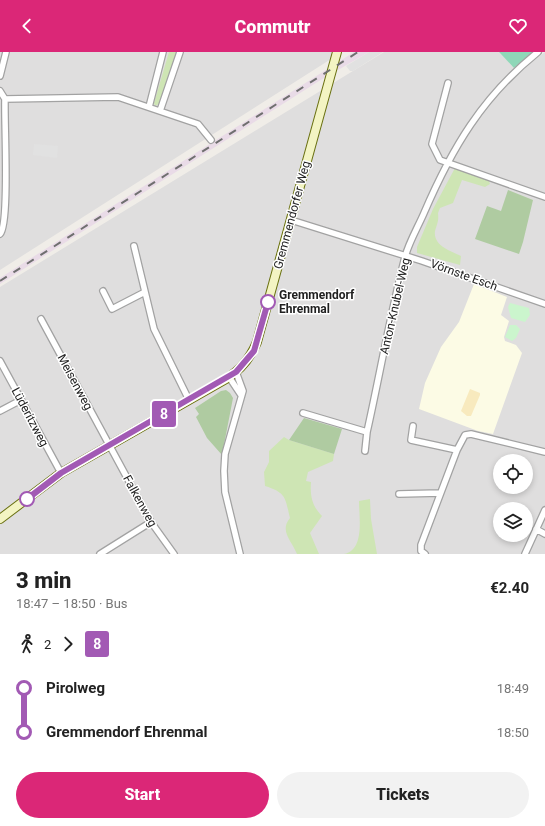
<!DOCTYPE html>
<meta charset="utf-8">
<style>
body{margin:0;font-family:Roboto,sans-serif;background:#f2f2f2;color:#222;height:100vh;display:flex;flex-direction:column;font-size:15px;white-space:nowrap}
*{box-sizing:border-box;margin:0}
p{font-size:13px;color:#767676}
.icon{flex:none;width:22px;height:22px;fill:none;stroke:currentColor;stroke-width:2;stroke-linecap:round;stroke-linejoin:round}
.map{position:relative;height:502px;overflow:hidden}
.side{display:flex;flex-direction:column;background:#fff;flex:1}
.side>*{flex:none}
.badge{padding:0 8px;border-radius:3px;font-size:14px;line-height:26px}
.fabs{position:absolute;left:493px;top:402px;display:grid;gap:8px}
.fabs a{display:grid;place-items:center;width:40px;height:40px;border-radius:50%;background:#fff;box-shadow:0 2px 6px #0003;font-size:20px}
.map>.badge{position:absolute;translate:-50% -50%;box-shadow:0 0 0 2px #fff}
.legs{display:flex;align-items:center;gap:6px;height:44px;padding:0 16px;font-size:13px}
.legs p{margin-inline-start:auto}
.summary{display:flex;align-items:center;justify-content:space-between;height:68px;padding:0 16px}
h1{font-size:22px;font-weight:800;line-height:30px}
.primary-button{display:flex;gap:8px;margin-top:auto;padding:8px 16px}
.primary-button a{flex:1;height:46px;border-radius:24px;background:#db2777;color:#fff;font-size:16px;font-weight:800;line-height:46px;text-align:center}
.primary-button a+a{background:#f2f2f2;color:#222}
ul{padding:0 16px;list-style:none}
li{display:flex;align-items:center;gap:14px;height:44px;font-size:15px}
li i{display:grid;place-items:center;width:6px;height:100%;margin:0 5px;background:currentColor}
li i::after{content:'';width:10px;height:10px;margin:-5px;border:3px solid;border-radius:50%;background:#fff}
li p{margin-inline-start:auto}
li:first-child i{background:linear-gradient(#0000 50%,currentColor 0)}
li:last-child i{background:linear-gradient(currentColor 50%,#0000 0)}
header{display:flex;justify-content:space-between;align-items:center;height:52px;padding:0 16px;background:#db2777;color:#fff;font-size:18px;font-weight:800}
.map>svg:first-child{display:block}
.residential{fill:#dfdede;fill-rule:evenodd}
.industrial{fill:#e9dbe7}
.education{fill:#fcfbe5}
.grass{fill:#cee5b4}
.forest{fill:#afcba1}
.sand{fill:#f8eabe}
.park{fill:#cbf5cd}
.pitch{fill:#8fd7b8}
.parking{fill:#e1e1e1}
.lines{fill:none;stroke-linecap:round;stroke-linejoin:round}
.street-casing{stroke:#a2a2a2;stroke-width:8}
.secondary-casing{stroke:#697010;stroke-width:10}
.street{stroke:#fff;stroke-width:5.5}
.secondary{stroke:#f3f4c3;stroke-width:8}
.rail{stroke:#6f6f6f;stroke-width:2;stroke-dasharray:8 8;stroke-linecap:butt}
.line-1-casing{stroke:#fff;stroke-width:9}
.line-1{stroke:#a25ab4;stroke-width:6}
.stop-1-dot{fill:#fff;stroke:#a25ab4;stroke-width:2}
.labels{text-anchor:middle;stroke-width:3;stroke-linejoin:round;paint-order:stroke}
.street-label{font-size:12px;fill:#212121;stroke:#fff}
.stop-label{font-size:12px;font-weight:bold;fill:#212121;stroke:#fff;text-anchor:start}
</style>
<header><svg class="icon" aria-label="back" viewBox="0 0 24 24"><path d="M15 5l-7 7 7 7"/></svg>Commutr<svg class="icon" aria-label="heart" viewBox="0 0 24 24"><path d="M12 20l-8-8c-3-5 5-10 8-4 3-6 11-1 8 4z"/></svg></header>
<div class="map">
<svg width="545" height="502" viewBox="0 0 545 502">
<rect width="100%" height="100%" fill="#f0ede8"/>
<path class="residential" d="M 0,0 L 342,0 L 0,218 Z
M 384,0 L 499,0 L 518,20 L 545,0 L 545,502 L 0,502 L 0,235 ZM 500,409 L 526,409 L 526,435 L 500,435 ZM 500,457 L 526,457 L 526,483 L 500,483 Z"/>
<path class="industrial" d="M 354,0 L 369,0 L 319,29 L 0,232 L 0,226 Z"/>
<path class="education" d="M 474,232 L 507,245 L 501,263 L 509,269 L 504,285 L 505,289 L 516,293 L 522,301 L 493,382 L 478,379 L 419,357 L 425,331 L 441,295 L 459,270 Z"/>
<path class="grass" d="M 169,0 L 177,0 L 159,52 L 155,54 L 154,51 Z
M 455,116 L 489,129 L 490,132 L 485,135 L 462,128 L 453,151 L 440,156 L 438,161 C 439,169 437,172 435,179 C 433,194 451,199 461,204 L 460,213 L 417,201 L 417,195 L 433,157 Z
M 284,385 L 289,388 L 334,402 L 333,409 L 308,420 L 306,429 L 311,430 C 310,444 312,454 322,464 L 310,481 L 319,502 L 297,502 C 292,489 279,479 290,466 C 285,446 287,441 265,434 L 264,420 L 269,410 L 269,399 Z
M 370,447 L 371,467 L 377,502 L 344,502 C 365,498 359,465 359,449 Z"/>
<path class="forest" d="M 508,138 L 533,148 L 523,190 L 519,202 L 475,187 L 487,154 L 501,159 Z
M 226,338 L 230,341 L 233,346 L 222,403 L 207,386 L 196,365 L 199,362 L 195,356 L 221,339 Z
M 304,366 L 342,377 L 334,402 L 289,388 Z"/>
<path class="sand" d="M 470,337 L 480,341 L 480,343 L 471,364 L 467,364 L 461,359 Z"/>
<path class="park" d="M 510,251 L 529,256 L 530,263 L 525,270 L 511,266 L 508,255 Z
M 510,273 L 516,273 L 520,277 L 516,286 L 512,289 L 505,285 Z"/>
<path class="pitch" d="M 499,0 L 534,0 L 514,16 Z"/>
<path class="parking" d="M 369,0 L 383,0 L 353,19 L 350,19 L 346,14 Z
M 34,92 L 58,94 L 57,106 L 33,103 Z"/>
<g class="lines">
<defs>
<path id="street" d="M 0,24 L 6,0
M 448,31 L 432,92 L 440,108 L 545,145
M 0,39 L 5,47 C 4,68 10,172 0,182
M 5,47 L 118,45 L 198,72 L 211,88
M 149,55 L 163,0
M 160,59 L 180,0
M 291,168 L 422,209 L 545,252
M 134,194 L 154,277 L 189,348
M 103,239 L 112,257 L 145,240
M 41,267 L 151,470 L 174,502
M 0,309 L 61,421
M 236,320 L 243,339 L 225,402 L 224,419 L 225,440 L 240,502
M 229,325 L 241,343
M 0,359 L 21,348
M 303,361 L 367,380
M 413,374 L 411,388 L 457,398
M 365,399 L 367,380 C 380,322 390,263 405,205 C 409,190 418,175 424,161 C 452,96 482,45 538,0
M 399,442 L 440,441
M 536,477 L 545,482
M 100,502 L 151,470
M 425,502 L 421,499 L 421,493 L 457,398 L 465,383 L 471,382 L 545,400
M 525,502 L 545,458"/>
<path id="secondary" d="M 0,467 L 61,421 L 226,327 C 241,318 250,307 257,290 L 337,0"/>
</defs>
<use href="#street" class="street-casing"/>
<use href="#secondary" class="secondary-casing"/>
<use href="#street" class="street"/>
<use href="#secondary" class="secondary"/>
<path class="rail" d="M 0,229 L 358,0"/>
</g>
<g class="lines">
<defs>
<path id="line-1" d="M 27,447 L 61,421 L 236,320 L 254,299 L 268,250"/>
</defs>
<use href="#line-1" class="line-1-casing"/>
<use href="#line-1" class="line-1"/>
</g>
<g class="stop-1-dot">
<circle cx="268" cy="250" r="7"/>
<circle cx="27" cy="447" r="7"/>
</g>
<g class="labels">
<g class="street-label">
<text transform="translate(292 163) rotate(-75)" y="4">Gremmendorfer Weg</text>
<text transform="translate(464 223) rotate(20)" y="4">Vörnste Esch</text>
<text transform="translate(395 254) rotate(-77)" y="4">Anton-Knubel-Weg</text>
<text transform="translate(75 330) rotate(62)" y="4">Meisenweg</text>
<text transform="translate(30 365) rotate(62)" y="4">Lüderitzweg</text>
<text transform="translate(140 449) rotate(61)" y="4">Falkenweg</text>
</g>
<g class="stop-label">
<text x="279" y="247">Gremmendorf<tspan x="279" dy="14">Ehrenmal</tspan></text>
</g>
</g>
</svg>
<div class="fabs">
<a><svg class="icon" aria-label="locate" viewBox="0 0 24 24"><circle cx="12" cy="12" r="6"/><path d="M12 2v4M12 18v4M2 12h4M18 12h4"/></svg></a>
<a><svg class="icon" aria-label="layers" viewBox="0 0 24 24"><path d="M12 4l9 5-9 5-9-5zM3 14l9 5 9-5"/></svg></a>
</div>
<b class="badge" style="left:164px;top:362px;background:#a25ab4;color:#fff">8</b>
</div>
<section class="side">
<div class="summary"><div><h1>3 min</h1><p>18:47 – 18:50 · Bus</p></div><b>€2.40</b></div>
<div class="legs"><svg class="icon" aria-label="walk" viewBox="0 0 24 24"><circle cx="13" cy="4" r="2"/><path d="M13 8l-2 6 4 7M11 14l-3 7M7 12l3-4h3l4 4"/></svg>2<svg class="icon" aria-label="forward" viewBox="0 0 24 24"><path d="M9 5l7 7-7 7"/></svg><b class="badge" style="background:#a25ab4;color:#fff">8</b></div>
<ul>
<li><i style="color:#a25ab4"></i><b>Pirolweg</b><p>18:49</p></li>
<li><i style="color:#a25ab4"></i><b>Gremmendorf Ehrenmal</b><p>18:50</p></li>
</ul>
<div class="primary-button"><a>Start</a><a>Tickets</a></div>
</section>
